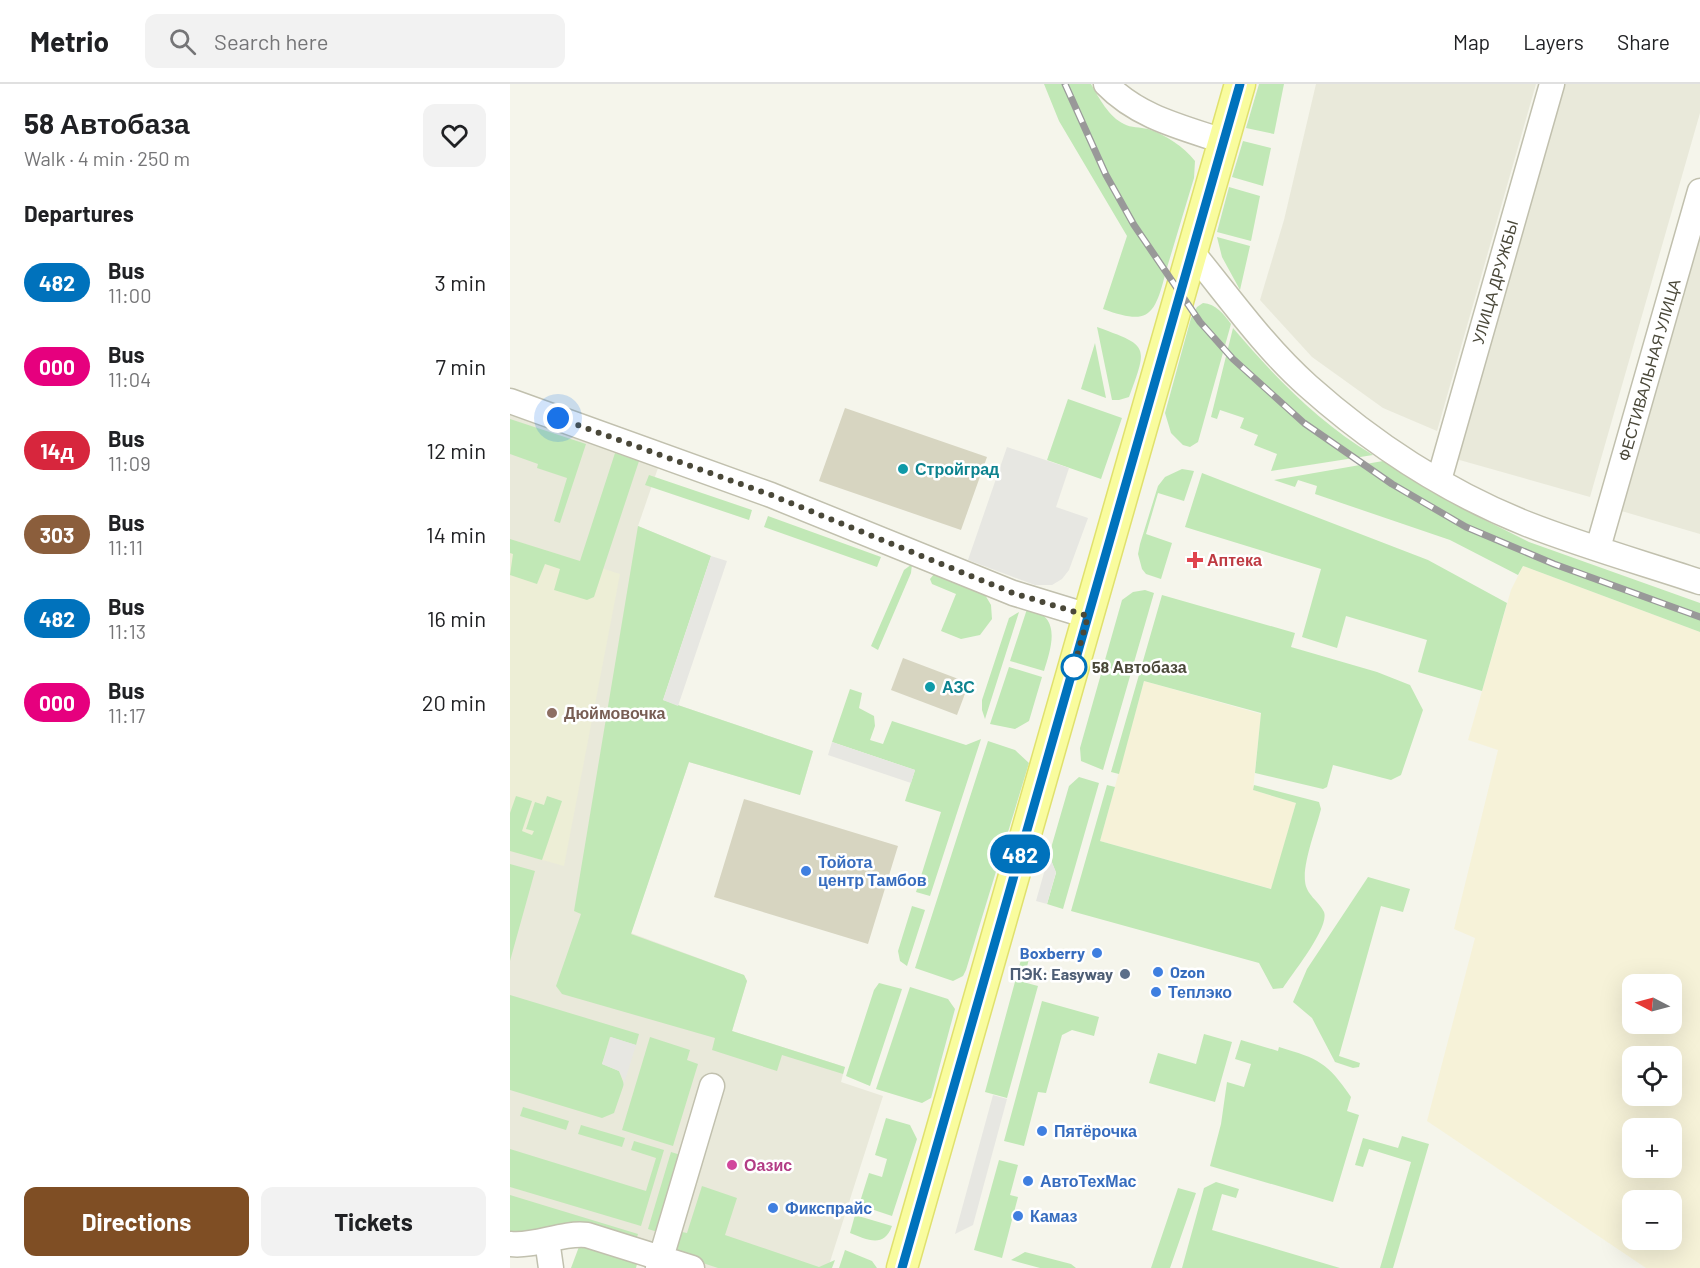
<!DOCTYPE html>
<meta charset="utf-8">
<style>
body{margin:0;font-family:Barlow,sans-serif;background:#f2f2f2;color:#202124;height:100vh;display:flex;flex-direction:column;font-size:22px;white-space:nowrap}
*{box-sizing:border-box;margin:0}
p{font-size:20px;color:#757577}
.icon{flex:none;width:33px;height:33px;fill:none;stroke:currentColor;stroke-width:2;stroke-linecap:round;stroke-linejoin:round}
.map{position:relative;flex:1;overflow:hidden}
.side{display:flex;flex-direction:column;background:#fff;width:510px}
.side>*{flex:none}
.badge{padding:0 12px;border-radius:20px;font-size:21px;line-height:39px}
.needle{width:39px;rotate:276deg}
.controls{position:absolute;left:1112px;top:890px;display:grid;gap:12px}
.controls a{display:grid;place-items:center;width:60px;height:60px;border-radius:12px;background:#fff;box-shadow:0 6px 24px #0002;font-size:30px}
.you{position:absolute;width:30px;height:30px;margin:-15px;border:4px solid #fff;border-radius:50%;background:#1a73e8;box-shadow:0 0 0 9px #1a73e833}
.map>.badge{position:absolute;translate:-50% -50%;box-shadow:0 0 0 3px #fff}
h2{padding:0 24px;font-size:22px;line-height:54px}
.round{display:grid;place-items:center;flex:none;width:63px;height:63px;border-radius:12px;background:#f2f2f2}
.summary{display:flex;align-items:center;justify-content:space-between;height:102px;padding:0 24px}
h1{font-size:28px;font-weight:700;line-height:45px}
.primary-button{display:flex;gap:12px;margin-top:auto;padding:12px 24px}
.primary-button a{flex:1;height:69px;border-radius:12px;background:#7f4e24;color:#fff;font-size:24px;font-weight:700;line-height:69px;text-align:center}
.primary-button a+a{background:#f2f2f2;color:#202124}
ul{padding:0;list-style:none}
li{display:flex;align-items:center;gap:18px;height:84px;padding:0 24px}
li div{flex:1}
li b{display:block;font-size:22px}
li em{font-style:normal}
li .badge{min-width:66px;font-weight:700;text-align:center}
header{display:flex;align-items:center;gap:36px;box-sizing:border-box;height:84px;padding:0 30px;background:#fff;border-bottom:2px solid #e0e0e0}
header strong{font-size:28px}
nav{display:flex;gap:33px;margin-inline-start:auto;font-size:21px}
.search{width:420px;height:54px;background:#f2f2f2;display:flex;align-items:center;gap:15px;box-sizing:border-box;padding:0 21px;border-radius:12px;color:#757577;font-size:22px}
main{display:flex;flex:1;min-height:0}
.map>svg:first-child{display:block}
.residential{fill:#e9e9da}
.commercial{fill:#f6f2d8;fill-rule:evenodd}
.education{fill:#edeed6}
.green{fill:#c1e8b6}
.parking{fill:#e7e7e2}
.building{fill:#d7d5c1}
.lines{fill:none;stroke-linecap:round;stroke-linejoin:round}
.minor-casing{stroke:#c1c0ae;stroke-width:27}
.major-casing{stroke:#e0e16d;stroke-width:33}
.minor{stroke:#fff;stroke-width:24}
.major{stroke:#f9fc9e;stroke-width:30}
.rail-casing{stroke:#999;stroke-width:7}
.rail{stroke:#fff;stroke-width:4.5;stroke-dasharray:14;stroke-linecap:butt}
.line-casing{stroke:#fff;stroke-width:14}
.line{stroke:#0072bc;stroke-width:9}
.walk{stroke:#4a4839;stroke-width:6;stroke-dasharray:0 10.8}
.culture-dot{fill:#0f9aa8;stroke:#fff;stroke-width:2}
.health-dot{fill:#e0444e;stroke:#fff;stroke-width:2}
.stop-dot{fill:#fff;stroke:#0072bc;stroke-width:3}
.education-dot{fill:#8d6e63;stroke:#fff;stroke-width:2}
.shop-dot{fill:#3f7fe0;stroke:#fff;stroke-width:2}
.service-dot{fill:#5c6f8a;stroke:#fff;stroke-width:2}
.hotel-dot{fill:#d1479c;stroke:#fff;stroke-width:2}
.labels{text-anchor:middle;stroke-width:5;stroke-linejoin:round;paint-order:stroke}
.street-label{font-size:16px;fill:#4a4839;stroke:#fff}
.culture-label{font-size:16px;font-weight:bold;fill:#0d838f;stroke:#fff;text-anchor:start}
.health-label{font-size:16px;font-weight:bold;fill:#be3a42;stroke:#fff;text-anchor:start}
.stop-label{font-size:16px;font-weight:bold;fill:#4a4839;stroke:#fff;text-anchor:start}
.education-label{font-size:16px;font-weight:bold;fill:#785e54;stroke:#fff;text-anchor:start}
.shop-label{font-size:16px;font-weight:bold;fill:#366cbe;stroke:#fff;text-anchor:start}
.service-label{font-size:16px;font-weight:bold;fill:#4e5e75;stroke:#fff;text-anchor:end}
.hotel-label{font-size:16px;font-weight:bold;fill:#b23c85;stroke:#fff;text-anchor:start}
</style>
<header>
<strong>Metrio</strong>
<div class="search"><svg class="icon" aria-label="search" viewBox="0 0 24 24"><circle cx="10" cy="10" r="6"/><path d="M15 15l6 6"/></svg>Search here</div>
<nav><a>Map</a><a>Layers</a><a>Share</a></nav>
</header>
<main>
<section class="side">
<div class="summary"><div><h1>58 Автобаза</h1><p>Walk · 4 min · 250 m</p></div><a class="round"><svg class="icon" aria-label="heart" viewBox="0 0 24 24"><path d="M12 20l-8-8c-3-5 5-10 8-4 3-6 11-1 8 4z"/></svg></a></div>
<h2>Departures</h2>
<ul>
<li><span class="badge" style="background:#0072bc;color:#fff">482</span><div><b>Bus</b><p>11:00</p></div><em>3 min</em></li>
<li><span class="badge" style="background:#e6007e;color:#fff">000</span><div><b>Bus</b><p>11:04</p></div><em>7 min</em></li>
<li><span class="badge" style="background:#d7263d;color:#fff">14д</span><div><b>Bus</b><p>11:09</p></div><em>12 min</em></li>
<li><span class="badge" style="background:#8b5e3c;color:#fff">303</span><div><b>Bus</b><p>11:11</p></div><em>14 min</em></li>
<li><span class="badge" style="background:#0072bc;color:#fff">482</span><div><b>Bus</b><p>11:13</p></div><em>16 min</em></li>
<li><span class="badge" style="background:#e6007e;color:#fff">000</span><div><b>Bus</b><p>11:17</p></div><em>20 min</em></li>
</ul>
<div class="primary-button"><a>Directions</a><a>Tickets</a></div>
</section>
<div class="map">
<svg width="1190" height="1184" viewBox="0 0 1190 1184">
<rect width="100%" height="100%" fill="#f5f5eb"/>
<path class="residential" d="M 806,0 L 1026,0 L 927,347 L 873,324 L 802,273 L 750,216 L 774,136 Z
M 1053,0 L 1190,0 L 1190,29 L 1080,413 L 946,375 Z
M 1190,138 L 1190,450 L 1108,426 Z
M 0,327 L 149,381 L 128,442 L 201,472 L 153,616 L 303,667 L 290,711 L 179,678 L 121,849 L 234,891 L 237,897 L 222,947 L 335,983 L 331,998 L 373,1012 L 318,1184 L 189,1184 L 0,1144 Z"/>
<path class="commercial" d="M 1013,482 L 1190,548 L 1190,1184 L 1136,1184 L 917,1037 L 965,854 L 944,845 L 988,666 L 958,656 L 1001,506 ZM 1122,900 L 1161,900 L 1161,939 L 1122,939 ZM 1122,972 L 1161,972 L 1161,1011 L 1122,1011 ZM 1122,1044 L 1161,1044 L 1161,1083 L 1122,1083 ZM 1122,1116 L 1161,1116 L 1161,1155 L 1122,1155 Z
M 634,597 L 751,630 L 743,706 L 786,719 L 762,805 L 590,757 Z"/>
<path class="education" d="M 0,455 L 110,490 L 54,782 L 0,767 Z"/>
<path class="green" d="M 534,0 L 552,0 C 581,67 613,132 655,191 C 644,234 637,241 593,225 L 617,152 L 549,37 Z
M 557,0 L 581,0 C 589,14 599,33 614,40 C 621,44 630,43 638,45 C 655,50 674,63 685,77 L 684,94 L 656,187 C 616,130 582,66 557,0 Z
M 749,0 L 774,0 L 764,50 L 736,44 Z
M 733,57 L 761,64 L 753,102 L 722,93 Z
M 719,103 L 750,112 L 741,157 L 707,148 Z
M 707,153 L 740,162 L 730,206 L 712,173 Z
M 693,219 C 706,220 714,230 721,240 L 688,358 L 680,363 L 673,361 L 661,349 L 655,329 L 681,234 L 687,223 Z
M 587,243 C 639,262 638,261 619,313 L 609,316 L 602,316 Z
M 723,244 C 764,292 808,338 863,371 L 761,387 L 767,370 L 744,361 L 748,351 L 730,344 L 734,334 L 710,326 L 707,335 L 701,333 Z
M 585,259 L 596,314 L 571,305 Z
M 558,315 L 612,334 L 591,395 L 537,376 Z
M 0,335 L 76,360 L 50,439 L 44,437 L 57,394 L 27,384 L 28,380 L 0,370 Z
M 105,369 L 129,377 L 84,513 L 77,516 L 44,506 L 50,485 L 35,480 L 27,500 L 0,491 L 3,470 L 0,469 L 0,455 L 70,477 Z
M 873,377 L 971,434 L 1019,458 L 1190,519 L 1190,548 L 1013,482 L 1008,491 L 940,456 L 805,410 L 807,402 L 788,396 L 785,403 L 764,396 Z
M 672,385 L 684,387 L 674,417 L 648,409 L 636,450 L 662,459 L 651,495 L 636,490 L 632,485 L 628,470 L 630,460 L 648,402 L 655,393 Z
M 692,389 L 918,476 L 997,519 L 972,607 L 908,588 L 917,556 L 836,532 L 827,564 L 792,553 L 811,485 L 675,443 Z
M 139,391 L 242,426 L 239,436 L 135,401 Z
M 258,432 L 371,473 L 367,483 L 254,443 Z
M 128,442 L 201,472 L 153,616 L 303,667 L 290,711 L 179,678 L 121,850 L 234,891 L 237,897 L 222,947 L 335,983 L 333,990 L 272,971 L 267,987 L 202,966 L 205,954 L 52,910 L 46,902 L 71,830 L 64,827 Z
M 402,480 L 401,489 L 368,566 L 361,562 L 394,486 Z
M 424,490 L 474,509 L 481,521 L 482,535 L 470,551 L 451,555 L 431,547 L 446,510 L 422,500 L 420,495 Z
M 635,506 L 644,509 L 593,686 L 571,677 L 570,664 L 612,516 L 623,508 Z
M 652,511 L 785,549 L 781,563 L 867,588 L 900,601 L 913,626 L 891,691 L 881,696 L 823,681 L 817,703 L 813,705 L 745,689 L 751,629 L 634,597 L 609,690 L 601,688 Z
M 517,525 C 553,531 541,564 534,587 L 500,577 Z
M 509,528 L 475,635 L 472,626 L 472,616 L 499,534 Z
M 499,583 L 532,593 L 519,637 L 505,645 L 480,640 Z
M 340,605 L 352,609 L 349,624 L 364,632 L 365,642 L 360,656 L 373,660 L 382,637 L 456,661 L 471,655 L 420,812 L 406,808 L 431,728 L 395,717 L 405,686 L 322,658 Z
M 478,657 L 505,666 L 519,679 L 456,886 L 453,892 L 443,897 L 405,884 Z
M 569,693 L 589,699 L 553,825 L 537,820 L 546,789 L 539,771 L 559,702 Z
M 597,701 L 605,703 L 590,757 L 761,805 L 786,719 L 743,706 L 744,701 L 809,718 L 811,725 C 806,745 793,778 795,797 C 796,811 809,817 814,828 C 820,843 782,890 773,904 L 763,905 L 749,879 L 561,827 Z
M 6,712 L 22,717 L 12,747 L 22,751 L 24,747 L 16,745 L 25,718 L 34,721 L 37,712 L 52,717 L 32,776 L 0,767 L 0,729 Z
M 0,780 L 25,787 L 0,877 Z
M 858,793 L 900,805 L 893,828 L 871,822 L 829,972 L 850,979 L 849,983 L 843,984 L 825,978 L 802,934 L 783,918 L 797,885 Z
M 402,822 L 415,826 L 397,882 L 390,877 L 388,867 Z
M 518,867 L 520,871 L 513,898 L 528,902 L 497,1014 L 475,1008 L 512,872 L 514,868 Z
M 369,899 L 392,905 L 360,1002 L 336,992 L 364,906 Z
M 400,903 L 438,915 L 445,925 L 421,1014 L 412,1019 L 366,1005 Z
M 0,911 L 129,950 L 126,961 L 100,953 L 92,980 L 109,987 L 114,1000 L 104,1029 L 92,1034 L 0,1006 Z
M 532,917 L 589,933 L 584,952 L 562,946 L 552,951 L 536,1009 L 528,1008 L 514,1062 L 494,1057 Z
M 694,950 L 722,958 L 705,1018 L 639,999 L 648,969 L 686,980 Z
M 140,953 L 180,966 L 177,976 L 188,980 L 163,1062 L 112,1046 Z
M 731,956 L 768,967 L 769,963 C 809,975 817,978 841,1013 L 837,1027 L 849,1031 L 823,1118 L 700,1082 L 711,1040 L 717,998 L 734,1003 L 741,980 L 725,975 Z
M 13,1023 L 59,1037 L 56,1046 L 10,1032 Z
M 376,1034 L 400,1041 L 407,1055 L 382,1132 L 349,1121 L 359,1089 L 372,1093 L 377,1075 L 365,1071 Z
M 71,1041 L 115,1054 L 112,1063 L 68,1050 Z
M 892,1052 L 919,1060 L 883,1184 L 870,1184 L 901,1078 L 859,1065 L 853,1083 L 845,1081 L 853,1054 L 888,1064 Z
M 124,1057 L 154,1066 L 131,1142 L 0,1103 L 0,1065 L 136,1107 L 146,1074 L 121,1066 Z
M 161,1068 L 174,1072 L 151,1149 L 138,1145 Z
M 489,1076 L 508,1081 L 500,1111 L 508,1113 L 492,1174 L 464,1166 Z
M 706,1098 L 729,1105 L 726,1114 L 712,1110 L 702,1146 L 830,1184 L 672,1184 L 694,1104 Z
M 192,1102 L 227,1114 L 215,1151 L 309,1183 L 325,1176 L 322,1184 L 208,1184 L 165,1170 L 172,1148 L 177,1149 Z
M 668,1104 L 686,1109 L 660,1184 L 641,1184 Z
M 0,1111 L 128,1150 L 125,1159 L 0,1154 Z
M 345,1131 L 382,1142 C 374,1165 356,1155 340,1149 Z
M 70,1160 L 129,1172 L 126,1184 L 61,1184 Z
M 335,1166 L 362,1177 L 367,1184 L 329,1184 Z
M 515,1168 L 561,1180 L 566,1184 L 530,1184 L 501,1176 Z"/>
<path class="parking" d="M 497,363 L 559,384 L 546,423 L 578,434 L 559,486 L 552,495 L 542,501 L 525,501 L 458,476 Z
M 201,472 L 217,477 L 168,622 L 153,616 Z
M 322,658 L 405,686 L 401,699 L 318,671 Z
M 539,771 L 546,788 L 537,820 L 526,817 Z
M 101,953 L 126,961 L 113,1003 L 114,996 L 109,987 L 92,980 Z
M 483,1011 L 497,1015 L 463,1141 L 445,1150 Z"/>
<path class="building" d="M 335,324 L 477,373 L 451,446 L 309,397 Z
M 393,574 L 459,599 L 447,631 L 381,606 Z
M 234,715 L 388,762 L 358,860 L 204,813 Z"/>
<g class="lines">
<defs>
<path id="minor" d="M 596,0 C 628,33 671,43 713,57
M 682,168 C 719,213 754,263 798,302 C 862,359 937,408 1017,440 C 1073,462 1133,479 1190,498
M 0,317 L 261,411 L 503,509 L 578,532
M 929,396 L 1042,0
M 1088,464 L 1190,107
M 37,1156 L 41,1184
M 0,1160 C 26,1163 51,1148 77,1151 L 182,1184
M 148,1184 L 202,1002"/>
<path id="major" d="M 392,1184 L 730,0"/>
</defs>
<use href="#minor" class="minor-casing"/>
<use href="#major" class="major-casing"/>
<use href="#minor" class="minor"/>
<use href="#major" class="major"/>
<defs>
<path id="rail" d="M 555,0 L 596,91 L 624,141 L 690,238 L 723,275 L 794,339 L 882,400 L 956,443 L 1044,480 L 1190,533"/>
</defs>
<use href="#rail" class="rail-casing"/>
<use href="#rail" class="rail"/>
</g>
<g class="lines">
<defs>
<path id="line" d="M 392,1184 L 730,0"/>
</defs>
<use href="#line" class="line-casing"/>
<use href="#line" class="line"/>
<path class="walk" d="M 48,334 L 261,411 L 503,509 L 578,532 L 564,583"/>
</g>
<g class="culture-dot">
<circle cx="393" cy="385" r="6"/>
<circle cx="420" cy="603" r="6"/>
</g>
<path class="health-dot" d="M682 467h6v6h6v6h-6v6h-6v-6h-6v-6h6z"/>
<circle class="stop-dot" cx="564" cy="583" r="12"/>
<circle class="education-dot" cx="42" cy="629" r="6"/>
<g class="shop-dot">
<circle cx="296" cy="787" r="6"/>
<circle cx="587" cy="869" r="6"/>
<circle cx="648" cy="888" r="6"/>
<circle cx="646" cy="908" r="6"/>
<circle cx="532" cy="1047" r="6"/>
<circle cx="518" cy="1097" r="6"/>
<circle cx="263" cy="1124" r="6"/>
<circle cx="508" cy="1132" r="6"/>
</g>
<circle class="service-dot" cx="615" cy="890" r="6"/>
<circle class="hotel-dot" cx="222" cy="1081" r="6"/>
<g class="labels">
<g class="street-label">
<text transform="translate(985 198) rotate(-74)" y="6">УЛИЦА ДРУЖБЫ</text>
<text transform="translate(1139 286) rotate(-74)" y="6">ФЕСТИВАЛЬНАЯ УЛИЦА</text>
</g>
<g class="culture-label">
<text x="405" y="391">Стройград</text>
<text x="432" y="609">АЗС</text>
</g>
<g class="health-label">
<text x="697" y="482">Аптека</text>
</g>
<g class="stop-label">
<text x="582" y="589">58 Автобаза</text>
</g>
<g class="education-label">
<text x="54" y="635">Дюймовочка</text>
</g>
<g class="shop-label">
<text x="308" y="784">Тойота<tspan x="308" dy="18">центр Тамбов</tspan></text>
<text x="575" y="875" text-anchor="end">Boxberry</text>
<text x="660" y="894">Ozon</text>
<text x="658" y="914">Теплэко</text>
<text x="544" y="1053">Пятёрочка</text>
<text x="530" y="1103">АвтоТехМас</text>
<text x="275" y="1130">Фикспрайс</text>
<text x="520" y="1138">Камаз</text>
</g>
<g class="service-label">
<text x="603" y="896">ПЭК: Easyway</text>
</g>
<g class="hotel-label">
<text x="234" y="1087">Оазис</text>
</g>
</g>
</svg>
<div class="controls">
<a><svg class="needle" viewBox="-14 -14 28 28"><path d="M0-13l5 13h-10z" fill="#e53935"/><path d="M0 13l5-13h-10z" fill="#757577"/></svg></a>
<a><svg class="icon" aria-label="locate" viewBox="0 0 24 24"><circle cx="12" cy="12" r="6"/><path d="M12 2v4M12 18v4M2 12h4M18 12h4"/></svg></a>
<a>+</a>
<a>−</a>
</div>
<div class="you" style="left:48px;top:334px"></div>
<b class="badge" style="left:510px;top:770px;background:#0072bc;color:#fff">482</b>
</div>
</main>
